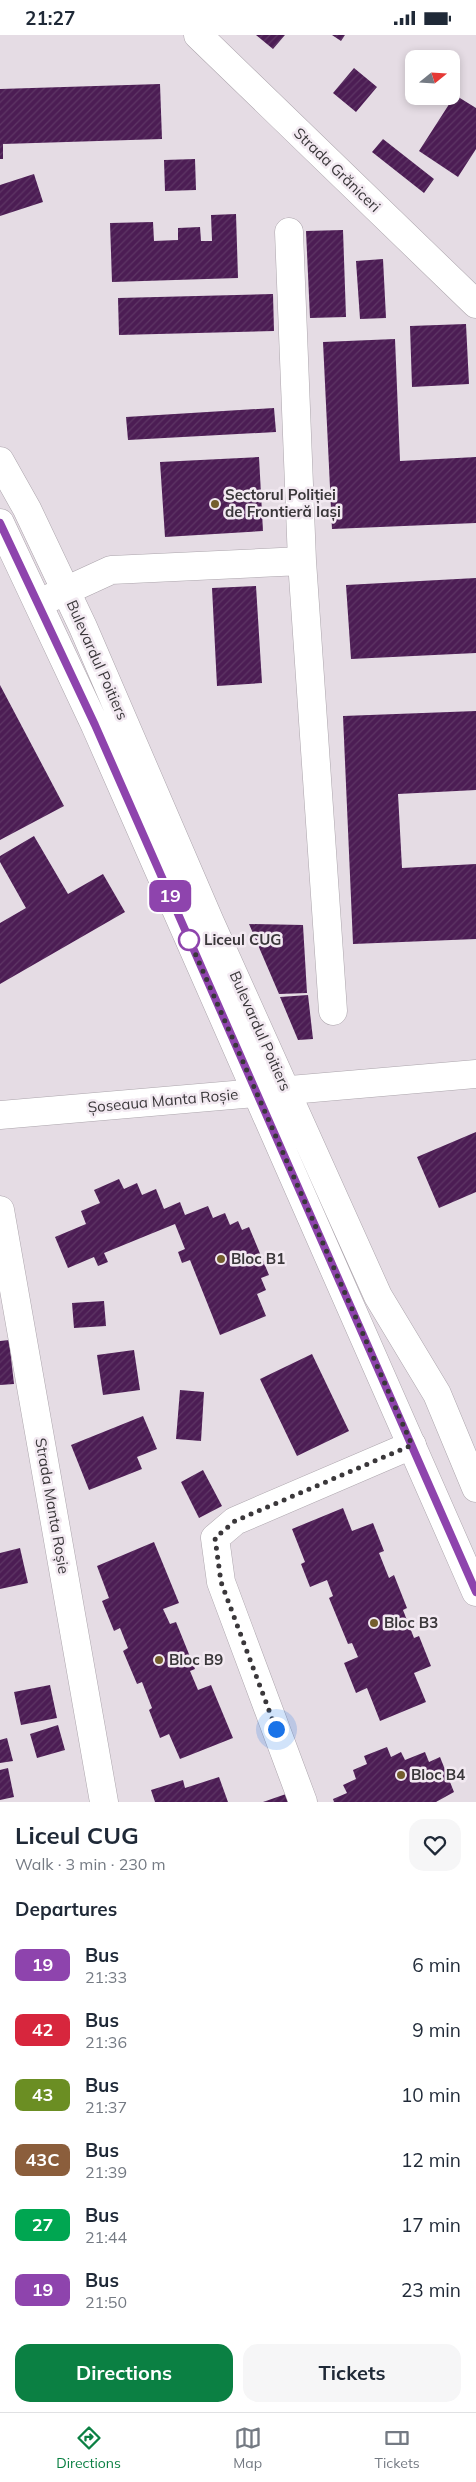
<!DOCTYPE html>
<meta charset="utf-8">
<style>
body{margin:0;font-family:Mulish,sans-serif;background:#f6f6f7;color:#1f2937;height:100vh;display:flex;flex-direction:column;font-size:19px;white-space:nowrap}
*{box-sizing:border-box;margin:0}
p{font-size:16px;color:#747a83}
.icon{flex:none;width:28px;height:28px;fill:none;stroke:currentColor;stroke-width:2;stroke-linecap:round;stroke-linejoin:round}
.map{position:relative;height:1767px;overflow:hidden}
.panel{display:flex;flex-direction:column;background:#fff;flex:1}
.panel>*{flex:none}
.badge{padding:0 10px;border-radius:8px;font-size:18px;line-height:32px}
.needle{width:32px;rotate:72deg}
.tools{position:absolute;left:405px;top:15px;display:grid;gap:10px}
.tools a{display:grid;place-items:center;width:55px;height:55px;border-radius:10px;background:#fff;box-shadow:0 2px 8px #0003;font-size:25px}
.you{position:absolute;width:25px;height:25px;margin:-12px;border:4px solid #fff;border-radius:50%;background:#1a73e8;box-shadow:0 0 0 8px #1a73e833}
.map>.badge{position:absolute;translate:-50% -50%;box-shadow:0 0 0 2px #fff}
h2{padding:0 15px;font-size:19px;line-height:45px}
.round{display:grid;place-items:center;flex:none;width:52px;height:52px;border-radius:15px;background:#f6f6f7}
.head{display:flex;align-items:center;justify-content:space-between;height:85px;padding:0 15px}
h1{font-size:24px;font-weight:700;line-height:38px}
.button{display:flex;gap:10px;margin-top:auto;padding:10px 15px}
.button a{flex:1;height:58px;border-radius:15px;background:#0b8043;color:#fff;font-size:20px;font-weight:700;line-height:58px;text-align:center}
.button a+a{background:#f6f6f7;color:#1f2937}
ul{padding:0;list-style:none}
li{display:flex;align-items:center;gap:15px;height:65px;padding:0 15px}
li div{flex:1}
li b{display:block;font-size:19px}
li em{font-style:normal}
li .badge{min-width:55px;font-weight:700;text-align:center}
.status{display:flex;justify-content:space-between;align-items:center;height:35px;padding:0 25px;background:#fff;direction:ltr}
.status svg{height:14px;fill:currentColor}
.dock{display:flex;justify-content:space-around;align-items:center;height:70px;border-top:1px solid #e0e1e3;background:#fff;font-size:14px;color:#747a83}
.dock a{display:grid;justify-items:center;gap:2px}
.dock .selected{color:#0b8043}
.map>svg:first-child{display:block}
.building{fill:url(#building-hatch)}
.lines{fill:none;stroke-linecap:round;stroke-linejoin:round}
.minor-casing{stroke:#aca5ac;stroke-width:29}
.major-casing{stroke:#aca5ac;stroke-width:29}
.minor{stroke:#fff;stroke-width:28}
.major{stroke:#fff;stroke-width:28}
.line-casing{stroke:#fff;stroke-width:11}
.line{stroke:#8e44ad;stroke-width:8}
.walk{stroke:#3a373a;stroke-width:5;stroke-dasharray:0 9}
.poi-dot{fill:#745e2d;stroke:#f2e9f1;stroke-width:2}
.stop-dot{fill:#fff;stroke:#8e44ad;stroke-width:2.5}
.labels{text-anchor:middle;stroke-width:5;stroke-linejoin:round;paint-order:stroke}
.street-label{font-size:15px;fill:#3a373a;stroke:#f2e9f1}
.poi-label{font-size:15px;font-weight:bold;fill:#3a373a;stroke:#f2e9f1;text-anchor:start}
.stop-label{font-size:15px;font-weight:bold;fill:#3a373a;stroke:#f2e9f1;text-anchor:start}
</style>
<div class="status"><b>21:27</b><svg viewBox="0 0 49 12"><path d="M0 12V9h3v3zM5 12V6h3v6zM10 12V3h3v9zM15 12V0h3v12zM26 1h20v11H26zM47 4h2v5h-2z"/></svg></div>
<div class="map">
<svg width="476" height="1767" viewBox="0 0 476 1767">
<defs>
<pattern id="building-hatch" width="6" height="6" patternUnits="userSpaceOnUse" patternTransform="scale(1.25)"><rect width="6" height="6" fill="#4c1d54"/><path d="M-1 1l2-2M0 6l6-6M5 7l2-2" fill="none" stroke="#5e3665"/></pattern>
</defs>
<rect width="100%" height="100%" fill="#e5dce4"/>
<path class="building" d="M 256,0 L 285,0 L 273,14 Z
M 332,0 L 345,0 L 341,6 Z
M 354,33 L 377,52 L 356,77 L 333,58 Z
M 160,49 L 162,104 L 3,109 L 3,124 L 0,124 L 0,54 Z
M 455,60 L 476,73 L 476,114 L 458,142 L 419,116 Z
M 383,104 L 434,144 L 424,158 L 372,117 Z
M 195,124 L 196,155 L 165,156 L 164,125 Z
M 34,139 L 43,167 L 0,181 L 0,150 Z
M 236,179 L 238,243 L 112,247 L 110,188 L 153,187 L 154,206 L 178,205 L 178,193 L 200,192 L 201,206 L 212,206 L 211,180 Z
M 343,195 L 346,282 L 310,283 L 306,196 Z
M 383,224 L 386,283 L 360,284 L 356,226 Z
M 273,259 L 274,296 L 119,300 L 118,263 Z
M 466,289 L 469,349 L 412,352 L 410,291 Z
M 395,304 L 400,426 L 476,422 L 476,488 L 332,494 L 323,307 Z
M 274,373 L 276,397 L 128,405 L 126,382 Z
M 259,422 L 263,496 L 165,502 L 160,427 Z
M 476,543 L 476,618 L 351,624 L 346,550 Z
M 256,551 L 262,648 L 217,651 L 212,553 Z
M 0,650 L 64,771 L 0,805 Z
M 476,676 L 476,755 L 398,759 L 402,833 L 476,829 L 476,904 L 353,909 L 343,681 Z
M 34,801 L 68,859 L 103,839 L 125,877 L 0,949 L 0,888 L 26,873 L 0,827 L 0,821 Z
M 249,889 L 303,890 L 307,958 L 279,959 Z
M 308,960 L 313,1004 L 298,1005 L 280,962 Z
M 476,1097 L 476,1157 L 439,1173 L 417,1122 Z
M 119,1144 L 124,1154 L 137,1148 L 142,1160 L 156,1154 L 164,1174 L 180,1167 L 185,1180 L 208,1171 L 213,1183 L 225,1178 L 230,1190 L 238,1186 L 242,1195 L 249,1192 L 269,1240 L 261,1243 L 266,1255 L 257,1259 L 266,1281 L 220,1300 L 190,1225 L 182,1228 L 178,1217 L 185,1214 L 175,1189 L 104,1218 L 108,1227 L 98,1231 L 94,1222 L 68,1233 L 55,1202 L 86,1189 L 81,1176 L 100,1168 L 94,1155 Z
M 104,1266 L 106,1291 L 74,1293 L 72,1268 Z
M 9,1305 L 14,1349 L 0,1350 L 0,1306 Z
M 134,1315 L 140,1355 L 103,1360 L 97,1320 Z
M 312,1319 L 349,1396 L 297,1421 L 260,1344 Z
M 180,1355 L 204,1357 L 201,1406 L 176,1404 Z
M 143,1381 L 157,1414 L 137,1422 L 142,1434 L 89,1455 L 71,1410 Z
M 203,1435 L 222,1471 L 199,1483 L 181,1447 Z
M 343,1473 L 352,1496 L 373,1488 L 384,1516 L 379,1518 L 389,1543 L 394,1540 L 407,1573 L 403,1575 L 414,1603 L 419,1601 L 431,1631 L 414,1638 L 426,1667 L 380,1686 L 367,1653 L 356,1658 L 344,1628 L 358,1622 L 352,1608 L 348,1609 L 329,1563 L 333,1561 L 327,1545 L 310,1552 L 301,1529 L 305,1527 L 292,1494 Z
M 154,1507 L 179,1568 L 163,1574 L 170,1589 L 176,1587 L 195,1634 L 190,1636 L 198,1655 L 211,1650 L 233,1703 L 180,1724 L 169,1699 L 160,1703 L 149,1675 L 152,1673 L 142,1647 L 137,1649 L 123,1616 L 128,1613 L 120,1593 L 114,1596 L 102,1566 L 109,1563 L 97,1531 Z
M 20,1513 L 28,1548 L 0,1554 L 0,1518 Z
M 50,1650 L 57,1683 L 21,1690 L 14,1657 Z
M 58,1690 L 65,1715 L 37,1723 L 30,1699 Z
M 7,1703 L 13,1726 L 0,1728 L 0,1705 Z
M 387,1712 L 391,1722 L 401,1717 L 405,1725 L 425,1717 L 429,1727 L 440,1722 L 454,1757 L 436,1767 L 334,1767 L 333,1764 L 347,1758 L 343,1750 L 356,1744 L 353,1735 L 367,1729 L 364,1721 Z
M 8,1733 L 14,1762 L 0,1765 L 0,1735 Z
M 219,1742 L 228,1767 L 155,1767 L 151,1755 L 183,1745 L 185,1753 Z
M 286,1759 L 289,1767 L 263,1767 Z"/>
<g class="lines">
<defs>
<path id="minor" d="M 198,0 L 476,269
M 289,197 L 302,526
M 39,568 L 111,535 L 302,526 L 333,976
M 0,1080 L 476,1039
M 0,1175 L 104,1767
M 303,1767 L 221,1547 L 215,1503 L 235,1486 L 412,1410"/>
<path id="major" d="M 0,426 L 27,474 L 83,592 L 210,887 L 378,1261 L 437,1359 L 476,1453
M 0,488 L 95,690 L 476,1557"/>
</defs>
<use href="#minor" class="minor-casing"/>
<use href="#major" class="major-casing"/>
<use href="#minor" class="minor"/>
<use href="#major" class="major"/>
</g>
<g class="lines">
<defs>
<path id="line" d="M 0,488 L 95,690 L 476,1557"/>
</defs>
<use href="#line" class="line-casing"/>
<use href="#line" class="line"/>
<path class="walk" d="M 189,905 L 187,900 L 412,1410 L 235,1486 L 215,1503 L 221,1547 L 276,1694"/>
</g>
<g class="poi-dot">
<circle cx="215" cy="469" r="5"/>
<circle cx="221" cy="1224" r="5"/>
<circle cx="374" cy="1588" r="5"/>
<circle cx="159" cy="1625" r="5"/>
<circle cx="401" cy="1740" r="5"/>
</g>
<circle class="stop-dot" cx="189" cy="905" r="10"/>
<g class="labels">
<g class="street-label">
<text transform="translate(337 135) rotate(44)" y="5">Strada Grăniceri</text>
<text transform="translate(97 625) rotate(66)" y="5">Bulevardul Poitiers</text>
<text transform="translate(260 996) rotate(66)" y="5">Bulevardul Poitiers</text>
<text transform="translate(163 1066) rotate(-5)" y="5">Șoseaua Manta Roșie</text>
<text transform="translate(52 1471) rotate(80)" y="5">Strada Manta Roșie</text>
</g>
<g class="poi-label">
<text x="225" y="465">Sectorul Poliției<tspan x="225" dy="17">de Frontieră Iași</tspan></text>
<text x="231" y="1229">Bloc B1</text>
<text x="384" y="1593">Bloc B3</text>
<text x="169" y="1630">Bloc B9</text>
<text x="411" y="1745">Bloc B4</text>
</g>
<g class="stop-label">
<text x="204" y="910">Liceul CUG</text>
</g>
</g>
</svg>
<div class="tools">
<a><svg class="needle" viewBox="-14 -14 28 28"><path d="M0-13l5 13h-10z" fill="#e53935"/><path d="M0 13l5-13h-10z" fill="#747a83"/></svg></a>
</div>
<div class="you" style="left:276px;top:1694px"></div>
<b class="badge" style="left:170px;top:861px;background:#8e44ad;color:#fff">19</b>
</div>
<section class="panel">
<div class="head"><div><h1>Liceul CUG</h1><p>Walk · 3 min · 230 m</p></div><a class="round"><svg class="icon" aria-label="heart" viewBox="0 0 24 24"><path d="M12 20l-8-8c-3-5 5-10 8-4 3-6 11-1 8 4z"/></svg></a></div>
<h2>Departures</h2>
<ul>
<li><span class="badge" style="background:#8e44ad;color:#fff">19</span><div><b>Bus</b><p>21:33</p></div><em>6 min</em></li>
<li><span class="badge" style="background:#d7263d;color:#fff">42</span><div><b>Bus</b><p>21:36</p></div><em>9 min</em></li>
<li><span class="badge" style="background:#6b8e23;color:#fff">43</span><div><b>Bus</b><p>21:37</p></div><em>10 min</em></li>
<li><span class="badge" style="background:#8b5e3c;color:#fff">43C</span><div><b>Bus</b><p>21:39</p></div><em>12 min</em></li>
<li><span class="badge" style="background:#00a651;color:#fff">27</span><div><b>Bus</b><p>21:44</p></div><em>17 min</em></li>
<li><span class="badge" style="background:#8e44ad;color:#fff">19</span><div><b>Bus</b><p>21:50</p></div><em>23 min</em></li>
</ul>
<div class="button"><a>Directions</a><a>Tickets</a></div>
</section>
<nav class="dock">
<a class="selected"><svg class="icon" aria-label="directions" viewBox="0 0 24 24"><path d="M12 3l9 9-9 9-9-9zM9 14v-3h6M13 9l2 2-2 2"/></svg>Directions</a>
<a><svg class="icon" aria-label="map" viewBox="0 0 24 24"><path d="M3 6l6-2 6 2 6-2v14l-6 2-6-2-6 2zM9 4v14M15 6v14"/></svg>Map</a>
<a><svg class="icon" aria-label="tickets" viewBox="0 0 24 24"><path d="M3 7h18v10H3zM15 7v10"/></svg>Tickets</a>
</nav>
